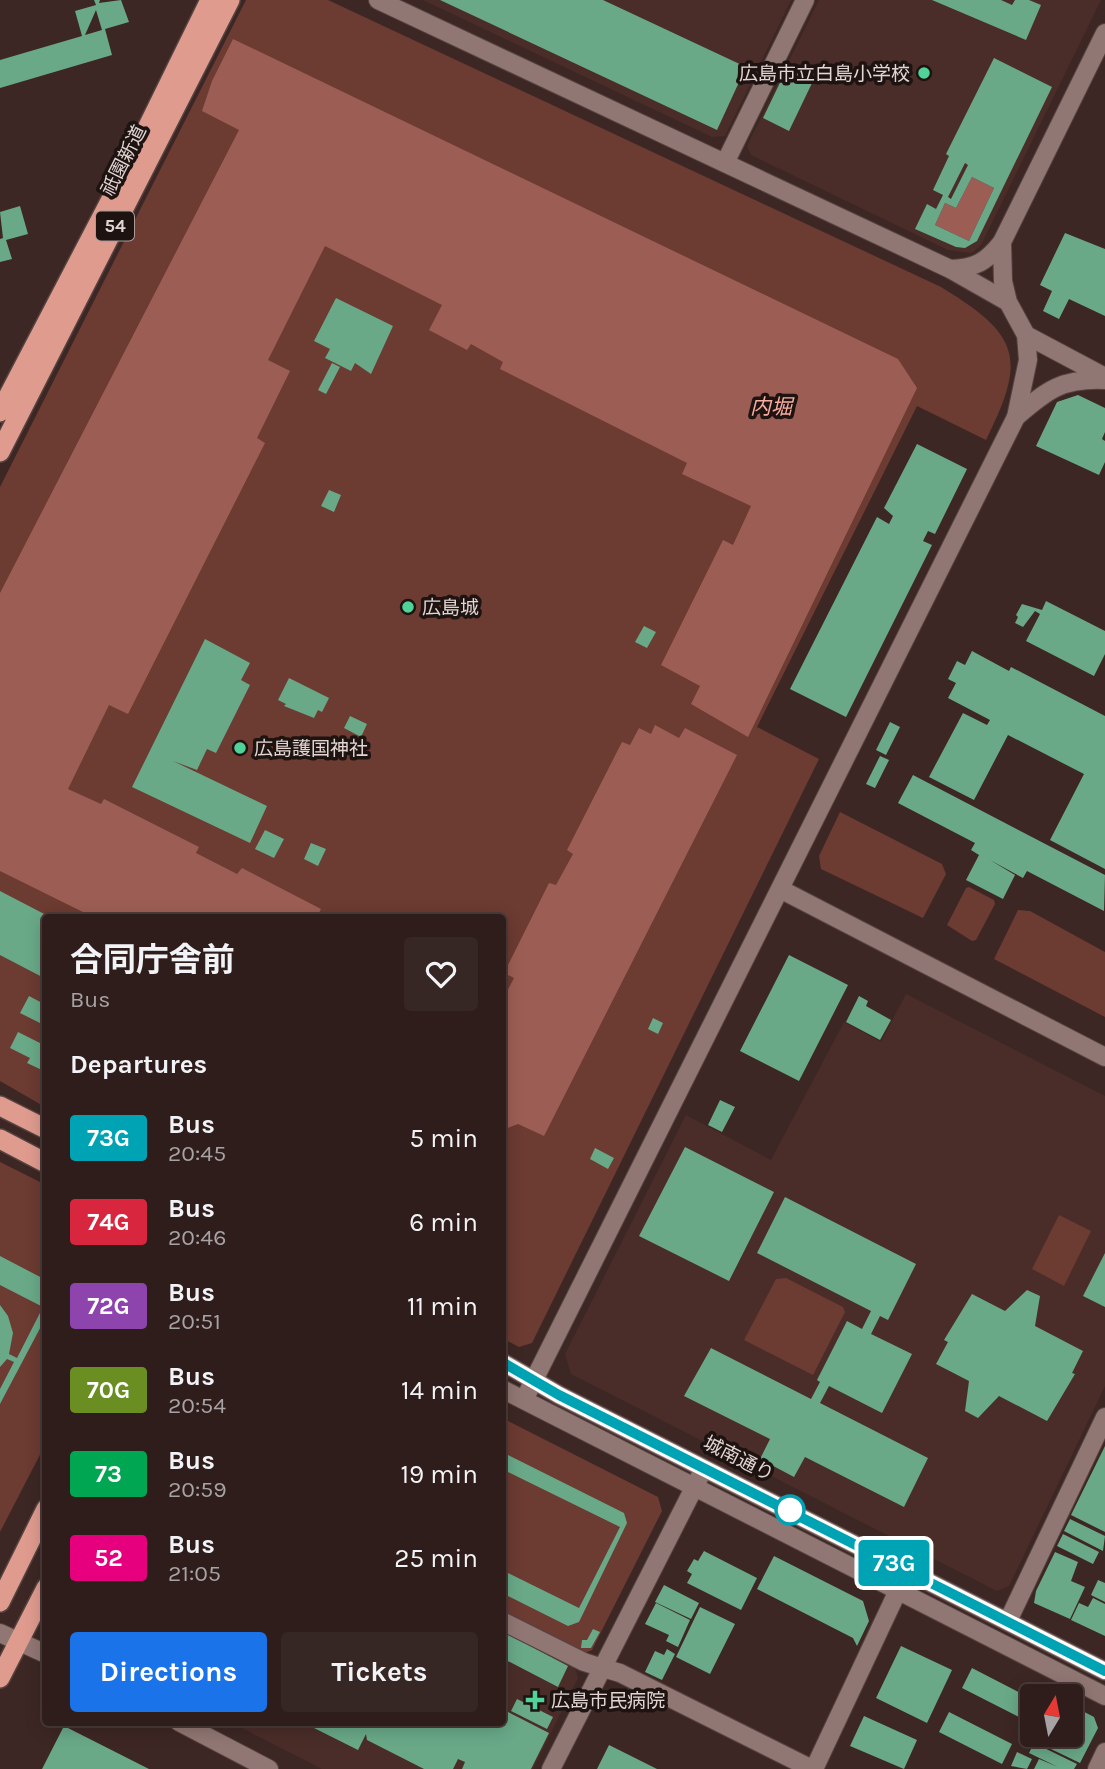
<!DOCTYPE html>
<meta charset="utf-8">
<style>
body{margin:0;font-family:Karla,"Noto Sans JP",sans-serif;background:#362624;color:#f1f3f6;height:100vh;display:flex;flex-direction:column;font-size:26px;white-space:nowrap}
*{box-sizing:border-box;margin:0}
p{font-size:23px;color:#a7a2a3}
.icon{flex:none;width:38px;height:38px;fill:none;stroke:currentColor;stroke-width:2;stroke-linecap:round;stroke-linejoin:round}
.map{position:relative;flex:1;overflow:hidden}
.panel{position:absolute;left:42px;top:914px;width:464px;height:812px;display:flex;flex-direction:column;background:#2e1d1b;border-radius:7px;box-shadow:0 4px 18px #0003,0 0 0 2px #493b3a}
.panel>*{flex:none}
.badge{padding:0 14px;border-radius:5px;font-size:24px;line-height:46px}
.needle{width:46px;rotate:10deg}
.controls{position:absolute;left:1020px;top:1684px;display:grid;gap:14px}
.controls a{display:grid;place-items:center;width:63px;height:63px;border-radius:7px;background:#2e1d1b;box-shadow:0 4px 18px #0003,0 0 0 2px #493b3a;font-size:35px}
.map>.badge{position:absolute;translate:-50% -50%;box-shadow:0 0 0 4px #fff}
h2{padding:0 28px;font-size:26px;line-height:63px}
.round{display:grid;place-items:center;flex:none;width:74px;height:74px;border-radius:7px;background:#362624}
.summary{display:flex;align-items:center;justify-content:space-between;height:119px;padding:0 28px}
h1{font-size:33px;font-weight:700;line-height:52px}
.cta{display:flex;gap:14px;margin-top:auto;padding:14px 28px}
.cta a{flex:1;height:80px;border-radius:7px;background:#1a73e8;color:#fff;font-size:28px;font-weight:700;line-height:80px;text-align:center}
.cta a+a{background:#362624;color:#f1f3f6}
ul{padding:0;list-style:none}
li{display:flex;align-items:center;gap:21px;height:84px;padding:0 28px}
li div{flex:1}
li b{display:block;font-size:26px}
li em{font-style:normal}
li .badge{min-width:77px;font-weight:700;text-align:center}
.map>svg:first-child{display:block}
.built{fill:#4a2d29}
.green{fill:#6c3b32}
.water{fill:#9c5e54}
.building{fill:#69a988;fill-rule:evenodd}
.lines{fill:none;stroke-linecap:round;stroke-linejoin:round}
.minor-casing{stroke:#554340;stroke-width:20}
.tertiary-casing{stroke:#554340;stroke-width:20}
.trunk-casing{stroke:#554340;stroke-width:22}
.minor{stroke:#917773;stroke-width:18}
.tertiary{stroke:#917773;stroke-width:18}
.trunk{stroke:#e09b8f;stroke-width:19}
.line-casing{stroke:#fff;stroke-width:16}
.line{stroke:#00a3b4;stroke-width:10}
.poi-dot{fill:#50d398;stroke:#1d1311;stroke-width:2.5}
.stop-dot{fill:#fff;stroke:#00a3b4;stroke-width:3.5}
.labels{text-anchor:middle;stroke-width:7;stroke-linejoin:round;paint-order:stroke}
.shield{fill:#1d1311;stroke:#a89b98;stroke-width:2}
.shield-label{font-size:18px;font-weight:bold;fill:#e3d5d2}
.poi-label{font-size:19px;fill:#e3d5d2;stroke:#1d1311;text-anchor:start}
.street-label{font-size:19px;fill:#e3d5d2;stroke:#1d1311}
.water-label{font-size:21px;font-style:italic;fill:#f8ada0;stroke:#1d1311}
</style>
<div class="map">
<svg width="1105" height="1769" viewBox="0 0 1105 1769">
<rect width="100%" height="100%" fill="#3d2724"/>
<path class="built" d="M 423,0 L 791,0 L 725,136 L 712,137 Z
M 819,0 L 1101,0 L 981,245 L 972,253 L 948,250 L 751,155 L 747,146 Z
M 906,994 L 1105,1096 L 1105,1386 L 1009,1586 L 997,1591 L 571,1374 L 565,1354 L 686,1115 L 771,1160 L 844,1022 L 881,1042 Z
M 502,1629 L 574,1665 L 578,1678 L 533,1769 L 322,1769 L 230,1722 L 502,1722 Z"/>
<path class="green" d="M 246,0 L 328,0 L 941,287 C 1020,335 1027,358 986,440 L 917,406 L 757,727 L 819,759 L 532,1343 L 519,1347 L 502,1338 L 502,917 L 46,917 L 45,1107 L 0,1081 L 0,487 Z
M 840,812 L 942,864 L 946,874 L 923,918 L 821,869 L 819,856 Z
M 969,887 L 994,900 L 995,904 L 976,940 L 972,941 L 947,925 L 966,888 Z
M 1018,910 L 1030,911 L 1105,952 L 1105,1017 L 994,959 Z
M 0,1162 L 46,1185 L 45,1445 L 0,1532 Z
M 1059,1215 L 1091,1231 L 1064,1286 L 1032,1269 Z
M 786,1278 L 843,1307 L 845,1312 L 813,1375 L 744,1340 L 776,1279 Z
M 502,1418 L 658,1497 L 662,1511 L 592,1650 L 582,1654 L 502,1614 Z"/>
<path class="water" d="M 233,39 L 898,359 L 917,388 L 748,737 L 691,704 L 700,686 L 661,665 L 723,540 L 733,545 L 751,506 L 682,474 L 687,463 L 500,369 L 503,362 L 471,344 L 467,350 L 429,330 L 442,305 L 325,246 L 268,360 L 290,371 L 257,438 L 265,443 L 128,714 L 109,705 L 68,789 L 101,804 L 104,799 L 199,847 L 196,853 L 237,874 L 242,868 L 321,909 L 318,915 L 323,917 L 93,917 L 0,871 L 0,593 L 239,130 L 202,111 L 212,81 Z
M 972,177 L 994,188 L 969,241 L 935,225 L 945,203 L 956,208 Z
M 655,725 L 679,738 L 685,728 L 737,755 L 544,1136 L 518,1124 L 502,1130 L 502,1001 L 514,978 L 504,973 L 549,883 L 556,885 L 573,854 L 567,850 L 622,742 L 630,745 L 639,728 L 651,734 Z"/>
<path class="building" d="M 94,0 L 100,0 L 99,3 L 121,0 L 129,22 L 105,29 L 112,55 L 0,88 L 0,60 L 82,36 L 75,11 L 96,5 ZM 96,10 L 102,30 L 85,35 Z
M 440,0 L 603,0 L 746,67 L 717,130 Z
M 932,0 L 1001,0 L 1012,5 L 1015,0 L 1029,0 L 1041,5 L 1026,40 Z
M 994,58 L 1052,87 L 977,241 L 965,248 L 956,247 L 915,229 L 927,204 L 936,209 L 943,195 L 933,190 L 949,156 L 946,154 ZM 965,163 L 968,165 L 951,199 L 948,197 ZM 972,177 L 994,188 L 969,241 L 935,225 L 945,203 L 956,208 Z
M 787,68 L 813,81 L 789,131 L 763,118 Z
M 20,206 L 28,234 L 6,240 L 12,259 L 0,262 L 0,239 L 3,238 L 0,212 Z
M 1065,233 L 1105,249 L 1105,316 L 1069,299 L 1059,319 L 1043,311 L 1052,291 L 1040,285 Z
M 336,298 L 393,326 L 371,374 L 355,363 L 351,371 L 325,358 L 330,349 L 314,341 Z
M 332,363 L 340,367 L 326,394 L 318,390 Z
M 1078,395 L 1105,408 L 1105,432 L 1102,439 L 1105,441 L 1105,462 L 1099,475 L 1036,446 L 1057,402 Z
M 917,444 L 967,469 L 935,534 L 928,531 L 923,541 L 932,545 L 846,717 L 790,689 L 877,517 L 889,524 L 893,516 L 884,508 Z
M 329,490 L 341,495 L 334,512 L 321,506 Z
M 1046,601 L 1105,631 L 1105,654 L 1094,676 L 1026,641 L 1040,614 L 1035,611 L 1023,627 L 1015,623 L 1018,617 L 1016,615 L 1022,604 L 1042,610 Z
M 644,626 L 656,632 L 647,648 L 635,642 Z
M 205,639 L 250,663 L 241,680 L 250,685 L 216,753 L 207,749 L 197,770 L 173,761 L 267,806 L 250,843 L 132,787 Z
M 972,651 L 1009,671 L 1011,667 L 1105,716 L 1105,869 L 1050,840 L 1084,774 L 1008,735 L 974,800 L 929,777 L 963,713 L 987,725 L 990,720 L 948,698 L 956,683 L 948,679 L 957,661 L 965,665 Z
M 289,678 L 329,698 L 322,712 L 318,710 L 314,718 L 284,706 L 286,704 L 278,700 Z
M 350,716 L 367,724 L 361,737 L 344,728 Z
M 890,722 L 900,727 L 886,755 L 876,750 Z
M 880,756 L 889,760 L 875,788 L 866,784 Z
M 913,775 L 1105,875 L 1104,911 L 1027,871 L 1023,878 L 990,860 L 1015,875 L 1003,899 L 966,880 L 979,855 L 971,850 L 975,843 L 898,803 Z
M 265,830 L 284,839 L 274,858 L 255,849 Z
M 311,843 L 326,849 L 318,866 L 304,859 Z
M 0,891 L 50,917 L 46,917 L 46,979 L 0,955 Z
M 789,955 L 848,985 L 799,1081 L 740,1051 Z
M 29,996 L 46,1005 L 40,1023 L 20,1013 Z
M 859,996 L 868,1001 L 866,1006 L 891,1020 L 880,1040 L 846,1022 Z
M 653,1018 L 663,1023 L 658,1034 L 648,1029 Z
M 18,1032 L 46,1046 L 46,1072 L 27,1063 L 30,1058 L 10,1048 Z
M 720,1100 L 735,1107 L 722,1132 L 708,1125 Z
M 685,1147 L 774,1192 L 729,1281 L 639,1236 Z
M 595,1148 L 614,1158 L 608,1169 L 590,1159 Z
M 785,1197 L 916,1264 L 888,1320 L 880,1316 L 871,1334 L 912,1354 L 882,1413 L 829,1386 L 820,1403 L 928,1458 L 904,1507 L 805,1457 L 794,1477 L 760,1459 L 770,1439 L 684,1396 L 711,1348 L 811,1399 L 820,1382 L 817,1380 L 847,1321 L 862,1329 L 871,1311 L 757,1253 Z
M 1105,1253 L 1105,1307 L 1083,1296 Z
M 0,1256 L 46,1280 L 46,1317 L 0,1404 L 0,1389 L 14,1362 L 7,1359 L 0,1367 L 0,1305 L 8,1316 L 13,1333 L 9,1354 L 17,1358 L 43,1307 L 0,1285 Z
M 1027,1290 L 1040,1296 L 1035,1326 L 1083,1351 L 1072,1373 L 1075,1374 L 1047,1421 L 999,1396 L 978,1418 L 965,1411 L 969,1381 L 936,1364 L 948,1342 L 944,1340 L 972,1294 L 1005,1311 Z
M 1105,1446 L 1105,1532 L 1071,1515 Z
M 502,1452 L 624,1513 L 627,1523 L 579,1622 L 568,1626 L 502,1593 L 502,1570 L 579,1608 L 620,1527 L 502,1469 Z
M 1070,1519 L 1105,1536 L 1103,1551 L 1064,1531 Z
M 1063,1534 L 1099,1552 L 1093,1564 L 1057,1546 Z
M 704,1551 L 757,1578 L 741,1610 L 687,1583 L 692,1574 L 687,1571 L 694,1559 L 698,1561 Z
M 1055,1552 L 1078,1562 L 1071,1581 L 1085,1587 L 1070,1619 L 1034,1603 L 1036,1591 Z
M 774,1556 L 863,1601 L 869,1621 L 857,1646 L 853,1638 L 757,1589 Z
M 1098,1580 L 1105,1583 L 1105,1602 L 1091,1595 Z
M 664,1585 L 699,1603 L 691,1619 L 655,1602 Z
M 1093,1598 L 1105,1604 L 1105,1636 L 1071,1620 L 1079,1603 L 1088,1607 Z
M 656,1603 L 690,1620 L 678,1647 L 666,1641 L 669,1635 L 645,1624 Z
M 700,1607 L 735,1624 L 710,1674 L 676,1657 Z
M 593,1629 L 600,1632 L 591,1648 L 581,1648 L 582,1640 L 587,1640 Z
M 502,1631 L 568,1666 L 558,1687 L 502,1658 Z
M 901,1646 L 952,1670 L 927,1723 L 876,1698 Z
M 667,1649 L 675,1654 L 662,1680 L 645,1672 L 655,1651 L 664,1655 Z
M 972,1668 L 1032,1699 L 1025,1720 L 962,1688 Z
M 517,1699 L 553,1717 L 547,1729 L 511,1711 Z
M 1071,1705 L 1094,1717 L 1098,1728 L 1080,1763 L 1026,1737 L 1032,1725 L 1032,1734 L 1071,1734 Z
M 502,1709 L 549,1733 L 531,1769 L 462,1769 L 465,1762 L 458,1759 L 453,1769 L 424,1769 L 367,1740 L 366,1734 L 358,1750 L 302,1722 L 502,1722 Z
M 949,1712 L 1012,1744 L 1002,1764 L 939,1732 Z
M 864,1716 L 917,1740 L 904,1769 L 850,1746 Z
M 64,1726 L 149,1769 L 42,1769 Z
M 1034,1743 L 1077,1764 L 1074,1769 L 1034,1769 L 1039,1759 L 1058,1767 L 1029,1753 Z
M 609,1745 L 657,1769 L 597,1769 Z
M 1017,1752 L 1032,1759 L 1027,1769 L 1011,1766 Z"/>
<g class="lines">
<defs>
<path id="minor" d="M 725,163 L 805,0
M 950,269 C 976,268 986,262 1002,242
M 1016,417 C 1047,390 1062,378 1105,380
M 502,1621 L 584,1662 L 603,1668"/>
<path id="tertiary" d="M 378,0 L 950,269 L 1008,302
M 1026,335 L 1105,377
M 780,889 L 1105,1057
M 502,1362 L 559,1395 L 1105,1671
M 502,1389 L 1105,1696
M 524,1400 L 1016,417 L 1028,360 L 1026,335 L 1008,302 L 1003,281 L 1002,242 L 1105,33
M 1008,1621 L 1105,1417
M 0,1633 L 46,1654
M 603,1668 L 620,1673 L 812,1769
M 179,1722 L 269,1769
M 551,1769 L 700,1476
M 814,1769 L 902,1582
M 1097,1769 L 1105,1752"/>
<path id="trunk" d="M 0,412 L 131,161 L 210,0
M 0,452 L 230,0
M 0,1106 L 46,1129
M 0,1139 L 46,1163
M 0,1602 L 46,1509
M 0,1678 L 46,1588"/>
</defs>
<use href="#minor" class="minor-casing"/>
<use href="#tertiary" class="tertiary-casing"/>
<use href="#trunk" class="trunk-casing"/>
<use href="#minor" class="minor"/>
<use href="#tertiary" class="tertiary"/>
<use href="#trunk" class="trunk"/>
</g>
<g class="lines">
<defs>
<path id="line" d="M 502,1362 L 559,1395 L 1105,1671"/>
</defs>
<use href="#line" class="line-casing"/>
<use href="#line" class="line"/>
</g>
<g class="poi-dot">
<circle cx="924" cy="73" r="7"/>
<circle cx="408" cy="607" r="7"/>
<circle cx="240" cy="748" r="7"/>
<path d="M531.5 1689.5h7v7h7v7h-7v7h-7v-7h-7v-7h7z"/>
</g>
<circle class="stop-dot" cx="790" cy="1510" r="14"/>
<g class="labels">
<rect class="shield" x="96" y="211.5" width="38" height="29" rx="5"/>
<g class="shield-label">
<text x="115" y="232">54</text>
</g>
<g class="poi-label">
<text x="910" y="80" text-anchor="end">広島市立白島小学校</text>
<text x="422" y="614">広島城</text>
<text x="254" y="755">広島護国神社</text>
<text x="551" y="1707">広島市民病院</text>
</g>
<g class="street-label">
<text transform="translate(123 160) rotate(-63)" y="7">祇園新道</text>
<text transform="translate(739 1458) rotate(27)" y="7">城南通り</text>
</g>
<g class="water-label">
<text x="771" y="414">内堀</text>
</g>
</g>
</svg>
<div class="controls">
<a><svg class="needle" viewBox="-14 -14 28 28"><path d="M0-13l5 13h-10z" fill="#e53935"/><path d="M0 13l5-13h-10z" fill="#a7a2a3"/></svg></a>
</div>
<b class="badge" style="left:894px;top:1563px;background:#00a3b4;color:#fff">73G</b>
<section class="panel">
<div class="summary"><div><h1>合同庁舎前</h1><p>Bus</p></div><a class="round"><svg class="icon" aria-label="heart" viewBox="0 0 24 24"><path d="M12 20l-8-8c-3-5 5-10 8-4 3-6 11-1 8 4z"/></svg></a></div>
<h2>Departures</h2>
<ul>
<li><span class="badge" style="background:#00a3b4;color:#fff">73G</span><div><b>Bus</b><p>20:45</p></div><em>5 min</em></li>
<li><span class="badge" style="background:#d7263d;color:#fff">74G</span><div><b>Bus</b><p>20:46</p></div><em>6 min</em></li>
<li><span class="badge" style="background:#8e44ad;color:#fff">72G</span><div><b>Bus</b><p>20:51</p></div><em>11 min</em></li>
<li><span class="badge" style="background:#6b8e23;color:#fff">70G</span><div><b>Bus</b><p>20:54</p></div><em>14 min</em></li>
<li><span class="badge" style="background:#00a651;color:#fff">73</span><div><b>Bus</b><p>20:59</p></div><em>19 min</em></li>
<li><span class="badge" style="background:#e6007e;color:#fff">52</span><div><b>Bus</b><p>21:05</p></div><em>25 min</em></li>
</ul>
<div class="cta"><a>Directions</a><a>Tickets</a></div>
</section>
</div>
